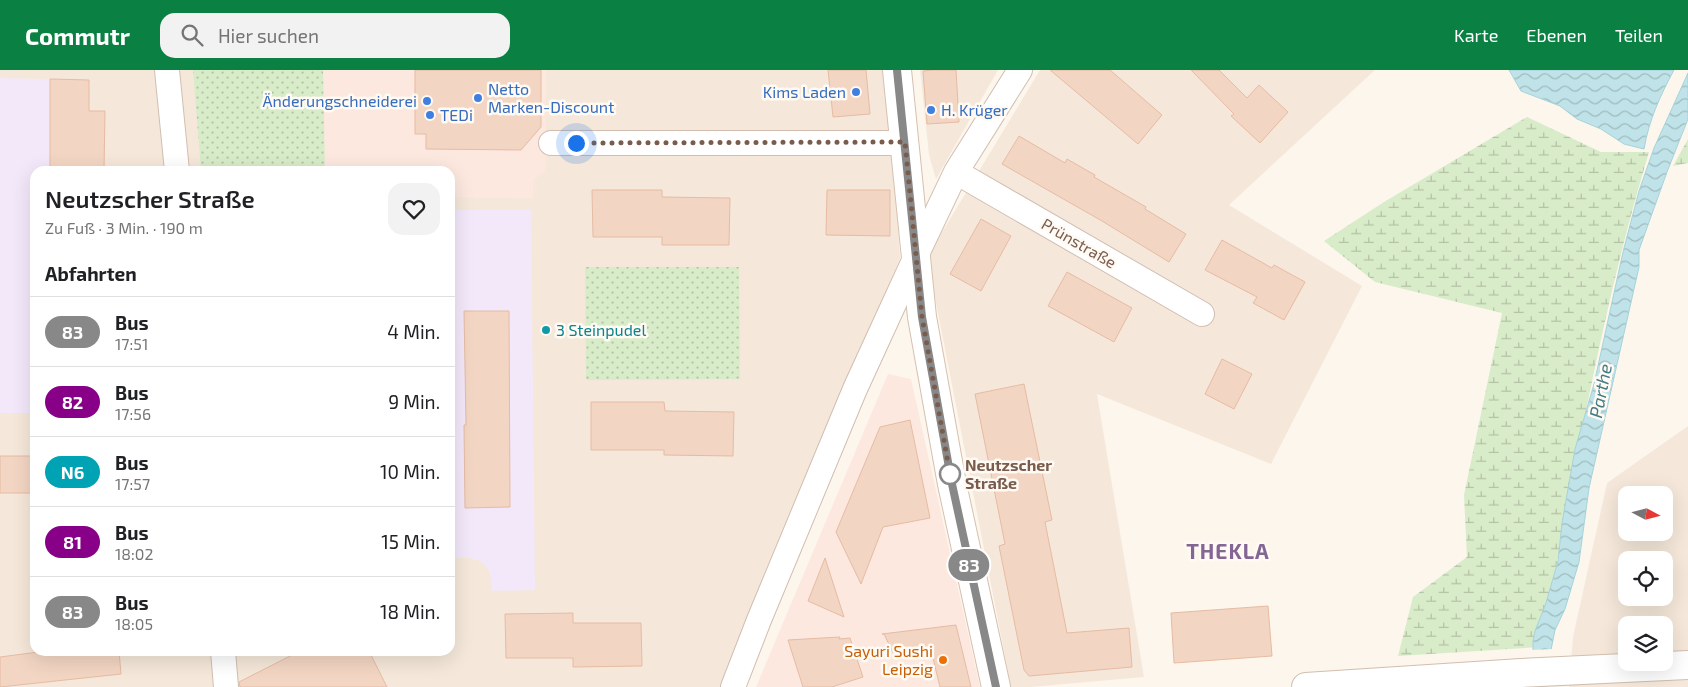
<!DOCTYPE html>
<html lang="de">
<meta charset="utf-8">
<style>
body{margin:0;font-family:"Exo 2",sans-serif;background:#f2f2f2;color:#202124;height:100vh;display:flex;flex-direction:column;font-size:19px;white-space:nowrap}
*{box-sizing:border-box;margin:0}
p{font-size:16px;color:#757577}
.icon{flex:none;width:28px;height:28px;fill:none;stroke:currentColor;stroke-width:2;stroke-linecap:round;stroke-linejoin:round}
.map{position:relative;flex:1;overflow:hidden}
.sheet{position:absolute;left:30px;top:96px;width:425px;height:490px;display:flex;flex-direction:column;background:#fff;border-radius:15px;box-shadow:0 5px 20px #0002}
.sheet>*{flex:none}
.badge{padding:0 10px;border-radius:16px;font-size:18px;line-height:32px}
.needle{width:32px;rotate:97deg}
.fabs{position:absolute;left:1618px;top:416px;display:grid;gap:10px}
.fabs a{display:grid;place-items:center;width:55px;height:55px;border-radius:10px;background:#fff;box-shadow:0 5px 20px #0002;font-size:25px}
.you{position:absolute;width:25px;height:25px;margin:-12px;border:4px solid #fff;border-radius:50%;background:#1a73e8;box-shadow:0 0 0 8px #1a73e833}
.map>.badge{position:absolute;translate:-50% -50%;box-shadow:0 0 0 2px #fff}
h2{padding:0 15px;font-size:19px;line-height:45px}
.round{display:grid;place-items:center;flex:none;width:52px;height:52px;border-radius:15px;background:#f2f2f2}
.head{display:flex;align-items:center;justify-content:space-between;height:85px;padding:0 15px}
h1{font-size:24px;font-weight:600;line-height:38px}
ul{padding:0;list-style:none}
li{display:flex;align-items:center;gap:15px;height:70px;padding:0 15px;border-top:1px solid #e0e0e0}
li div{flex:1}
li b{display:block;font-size:19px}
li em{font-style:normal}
li .badge{min-width:55px;font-weight:700;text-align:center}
header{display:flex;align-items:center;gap:30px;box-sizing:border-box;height:70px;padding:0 25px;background:#0b8043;color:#fff}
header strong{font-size:24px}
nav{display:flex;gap:28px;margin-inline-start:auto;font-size:18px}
.search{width:350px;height:45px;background:#f2f2f2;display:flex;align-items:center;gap:12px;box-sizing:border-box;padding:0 18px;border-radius:15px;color:#757577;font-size:19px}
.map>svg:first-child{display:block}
.residential{fill:#f5e8da;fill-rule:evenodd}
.commercial{fill:#fde8e0}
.education{fill:#f3e8fa}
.grass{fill:url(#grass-dots)}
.wetland{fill:url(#wetland-marsh)}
.water{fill:url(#water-waves);stroke:#a5d3da}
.pier{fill:#fdf6ec}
.building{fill:#f3d5c3;stroke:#e6bba3}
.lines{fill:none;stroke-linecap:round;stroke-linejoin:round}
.minor-casing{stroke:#d1beb0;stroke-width:26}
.tertiary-casing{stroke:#d1beb0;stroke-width:30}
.secondary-casing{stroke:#d6c0b0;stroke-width:30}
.minor{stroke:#fff;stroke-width:24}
.tertiary{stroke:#fff;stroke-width:28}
.secondary{stroke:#fff;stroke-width:28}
.line-casing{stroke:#fff;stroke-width:11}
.line{stroke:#888;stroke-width:8}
.walk{stroke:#7a5c4d;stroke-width:5;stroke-dasharray:0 9}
.shop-dot{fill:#3f7fe0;stroke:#fffaf3;stroke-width:2}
.culture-dot{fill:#0f9aa8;stroke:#fffaf3;stroke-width:2}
.stop-dot{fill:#fff;stroke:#888;stroke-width:2.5}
.food-dot{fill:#e8710a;stroke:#fffaf3;stroke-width:2}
.labels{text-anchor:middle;stroke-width:5;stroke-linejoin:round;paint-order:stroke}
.shop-label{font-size:16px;fill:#366cbe;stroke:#fffaf3;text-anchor:start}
.street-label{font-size:16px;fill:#7a5c4d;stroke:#fffaf3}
.culture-label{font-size:16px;fill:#0d838f;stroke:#fffaf3;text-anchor:start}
.stop-label{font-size:16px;font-weight:bold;fill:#7a5c4d;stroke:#fffaf3;text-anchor:start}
.food-label{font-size:16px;fill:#c56008;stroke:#fffaf3;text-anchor:end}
.water-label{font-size:18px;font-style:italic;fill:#437c86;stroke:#fffaf3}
.district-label{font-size:21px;font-weight:bold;letter-spacing:1px;fill:#846695;stroke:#fffaf3}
</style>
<header>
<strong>Commutr</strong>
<div class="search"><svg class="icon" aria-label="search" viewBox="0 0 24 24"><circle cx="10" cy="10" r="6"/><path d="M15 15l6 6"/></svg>Hier suchen</div>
<nav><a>Karte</a><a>Ebenen</a><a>Teilen</a></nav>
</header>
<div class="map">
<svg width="1688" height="617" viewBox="0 0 1688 617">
<defs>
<pattern id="grass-dots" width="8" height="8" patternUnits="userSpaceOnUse" patternTransform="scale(1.25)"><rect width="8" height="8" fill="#d8ecc9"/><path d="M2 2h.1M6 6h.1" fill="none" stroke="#b4c2a5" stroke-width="1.8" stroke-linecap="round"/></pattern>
<pattern id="wetland-marsh" width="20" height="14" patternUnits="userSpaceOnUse" patternTransform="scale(1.25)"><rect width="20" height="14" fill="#d8ecc9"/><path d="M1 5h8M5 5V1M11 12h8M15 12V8" fill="none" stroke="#b4c2a5"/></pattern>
<pattern id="water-waves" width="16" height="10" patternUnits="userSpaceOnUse" patternTransform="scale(1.25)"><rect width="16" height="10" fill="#bfe3e8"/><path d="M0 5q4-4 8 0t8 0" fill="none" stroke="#a0bbbe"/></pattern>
</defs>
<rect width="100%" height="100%" fill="#fdf6ec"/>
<path class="residential" d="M 0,0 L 883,0 L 894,97 L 900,188 L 726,617 L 0,617 ZM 35,101 L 450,101 L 450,581 L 35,581 Z
M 920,0 L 998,0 L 936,109 L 929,85 Z
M 1040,0 L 1375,0 L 1229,135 L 1362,216 L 1271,394 L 1097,324 L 1144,607 L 1031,617 L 1011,617 L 927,187 Z
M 1688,356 L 1688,617 L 1569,617 L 1573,567 L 1607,413 ZM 1626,425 L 1664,425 L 1664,462 L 1626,462 ZM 1626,490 L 1664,490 L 1664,528 L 1626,528 ZM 1626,555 L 1664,555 L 1664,592 L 1626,592 Z"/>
<path class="commercial" d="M 323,0 L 546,0 L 545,101 L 533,110 L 533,128 L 450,127 L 450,101 L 325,101 Z
M 888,304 L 911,309 L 980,617 L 756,617 Z"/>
<path class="education" d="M 0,8 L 89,10 L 89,101 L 35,101 L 35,343 L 0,343 Z
M 450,140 L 531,140 L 535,520 L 492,521 L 489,500 L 481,491 L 469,488 L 450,488 Z"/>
<path class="grass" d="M 193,0 L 323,0 L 325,101 L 201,101 Z
M 585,197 L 739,197 L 740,309 L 586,310 Z"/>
<path class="wetland" d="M 1527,47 L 1601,82 L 1649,82 C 1600,244 1573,411 1541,577 L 1398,586 L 1413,527 L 1467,487 L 1464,425 L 1502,243 L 1375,212 L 1324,171 L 1384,132 Z
M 1688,69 L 1688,93 L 1673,96 Z"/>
<path class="water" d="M 1509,0 L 1674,0 C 1660,26 1649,50 1644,79 L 1624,74 L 1601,59 L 1577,49 L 1560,36 L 1521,21 Z
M 1688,3 L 1688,49 L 1667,102 L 1639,180 L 1639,197 L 1589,418 L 1579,492 L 1565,539 L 1555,560 L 1550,585 L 1533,617 L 1533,571 L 1535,561 L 1546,533 L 1558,491 L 1562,453 L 1575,379 L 1594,314 L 1623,182 L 1639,121 L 1654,78 Z"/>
<path class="pier" d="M 1553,579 L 1552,617 L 1530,617 L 1530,580 Z"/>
<path class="building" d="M 415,0 L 541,0 L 541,57 L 521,80 L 426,79 L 426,64 L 415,64 Z
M 828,0 L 866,0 L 870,44 L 833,47 Z
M 933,0 L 956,0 L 959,52 L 927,54 L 923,1 Z
M 1050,0 L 1110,0 L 1162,45 L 1138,74 Z
M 1191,0 L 1219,0 L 1247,28 L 1259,15 L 1288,42 L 1260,73 L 1231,46 L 1234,44 Z
M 50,9 L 89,10 L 89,41 L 105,41 L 104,101 L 50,101 Z
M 1019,66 L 1065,93 L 1067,89 L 1095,105 L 1094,107 L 1146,137 L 1145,139 L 1186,164 L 1169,192 L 1102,151 L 1002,94 Z
M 592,120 L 662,120 L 662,127 L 730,128 L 729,175 L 662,175 L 662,167 L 593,167 Z
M 827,120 L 890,120 L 890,166 L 826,165 Z
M 981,149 L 1011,166 L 981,221 L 950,204 Z
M 1222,170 L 1272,198 L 1274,195 L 1305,212 L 1284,250 L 1253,233 L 1257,227 L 1205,200 Z
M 1067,202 L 1132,238 L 1114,272 L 1048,236 Z
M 464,241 L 509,241 L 510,437 L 465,438 L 464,355 L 466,355 Z
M 1222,289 L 1252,304 L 1234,339 L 1205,324 Z
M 1024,314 L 1052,450 L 1045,452 L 1067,563 L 1129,558 L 1132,597 L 1029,606 L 1024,600 L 999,476 L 1005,474 L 975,324 Z
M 591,332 L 664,332 L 665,341 L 734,342 L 733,386 L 664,385 L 664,380 L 591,380 Z
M 910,350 L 930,448 L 883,457 L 861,514 L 836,462 L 880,357 Z
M 0,386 L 35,386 L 35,423 L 0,423 Z
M 825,488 L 844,547 L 808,531 Z
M 1268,536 L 1272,586 L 1174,593 L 1171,543 Z
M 573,543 L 573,553 L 641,553 L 642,596 L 573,597 L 573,588 L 506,588 L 505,544 Z
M 956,555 L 971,617 L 940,617 L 931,580 L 893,583 L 884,564 L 882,564 Z
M 840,567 L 839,569 L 850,568 L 863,607 L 832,617 L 803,617 L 788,570 Z
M 46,581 L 119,581 L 121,604 L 0,617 L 0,587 Z
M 300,581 L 369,581 L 387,617 L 240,617 L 239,612 Z"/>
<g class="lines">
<defs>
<path id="minor" d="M 167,0 L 177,101
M 551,73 L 905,73
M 956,102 L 1202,244
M 223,581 L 226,617
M 733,617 L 759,550 L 855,319 L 916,186 L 956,102 L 1020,0"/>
<path id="tertiary" d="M 1306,617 L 1521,603 L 1688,595"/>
<path id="secondary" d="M 897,0 L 922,247 L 952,414 L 996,617"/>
</defs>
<use href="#minor" class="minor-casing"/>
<use href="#tertiary" class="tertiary-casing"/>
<use href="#secondary" class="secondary-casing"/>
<use href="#minor" class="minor"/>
<use href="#tertiary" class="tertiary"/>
<use href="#secondary" class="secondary"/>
</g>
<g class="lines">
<defs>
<path id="line" d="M 897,0 L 922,247 L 952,414 L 996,617"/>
</defs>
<use href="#line" class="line-casing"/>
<use href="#line" class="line"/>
<path class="walk" d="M 576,73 L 905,72 L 922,247 L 950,404"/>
</g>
<g class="shop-dot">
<circle cx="856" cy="22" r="5"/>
<circle cx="478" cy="28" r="5"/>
<circle cx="427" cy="31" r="5"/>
<circle cx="931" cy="40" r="5"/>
<circle cx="430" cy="45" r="5"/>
</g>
<circle class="culture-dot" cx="546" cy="260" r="5"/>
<circle class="stop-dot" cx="950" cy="404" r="10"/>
<circle class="food-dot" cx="943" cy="590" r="5"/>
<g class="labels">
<g class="shop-label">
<text x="488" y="25">Netto<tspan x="488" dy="18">Marken-Discount</tspan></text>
<text x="846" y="28" text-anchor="end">Kims Laden</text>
<text x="417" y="37" text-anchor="end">Änderungschneiderei</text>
<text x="941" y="46">H. Krüger</text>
<text x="440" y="51">TEDi</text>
</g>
<g class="street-label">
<text transform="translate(1079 173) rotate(30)" y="6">Prünstraße</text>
</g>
<g class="culture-label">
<text x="556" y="266">3 Steinpudel</text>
</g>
<g class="stop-label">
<text x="965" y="401">Neutzscher<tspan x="965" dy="18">Straße</tspan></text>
</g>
<g class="food-label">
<text x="933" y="587">Sayuri Sushi<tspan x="933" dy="18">Leipzig</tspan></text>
</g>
<g class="water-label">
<text transform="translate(1601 321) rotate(-79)" y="6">Parthe</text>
</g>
<g class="district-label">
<text x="1228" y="489">THEKLA</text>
</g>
</g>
</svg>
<div class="fabs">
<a><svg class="needle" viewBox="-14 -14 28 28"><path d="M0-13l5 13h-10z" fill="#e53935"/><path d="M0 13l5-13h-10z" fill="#757577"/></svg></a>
<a><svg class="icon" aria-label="locate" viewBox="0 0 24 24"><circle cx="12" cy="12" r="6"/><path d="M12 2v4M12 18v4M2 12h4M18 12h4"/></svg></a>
<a><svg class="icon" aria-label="layers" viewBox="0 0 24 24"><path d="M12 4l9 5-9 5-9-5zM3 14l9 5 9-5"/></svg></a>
</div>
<div class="you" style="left:576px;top:73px"></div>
<b class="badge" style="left:969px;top:495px;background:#888;color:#fff">83</b>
<section class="sheet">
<div class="head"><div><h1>Neutzscher Straße</h1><p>Zu Fuß · 3 Min. · 190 m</p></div><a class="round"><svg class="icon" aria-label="heart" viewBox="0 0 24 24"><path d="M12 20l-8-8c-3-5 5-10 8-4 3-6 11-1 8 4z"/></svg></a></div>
<h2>Abfahrten</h2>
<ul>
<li><span class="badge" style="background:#888;color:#fff">83</span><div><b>Bus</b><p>17:51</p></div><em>4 Min.</em></li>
<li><span class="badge" style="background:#808;color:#fff">82</span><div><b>Bus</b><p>17:56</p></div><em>9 Min.</em></li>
<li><span class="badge" style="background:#00a3b4;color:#fff">N6</span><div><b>Bus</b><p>17:57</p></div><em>10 Min.</em></li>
<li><span class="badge" style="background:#808;color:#fff">81</span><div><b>Bus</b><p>18:02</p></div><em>15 Min.</em></li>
<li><span class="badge" style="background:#888;color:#fff">83</span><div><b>Bus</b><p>18:05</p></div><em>18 Min.</em></li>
</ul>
</section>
</div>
